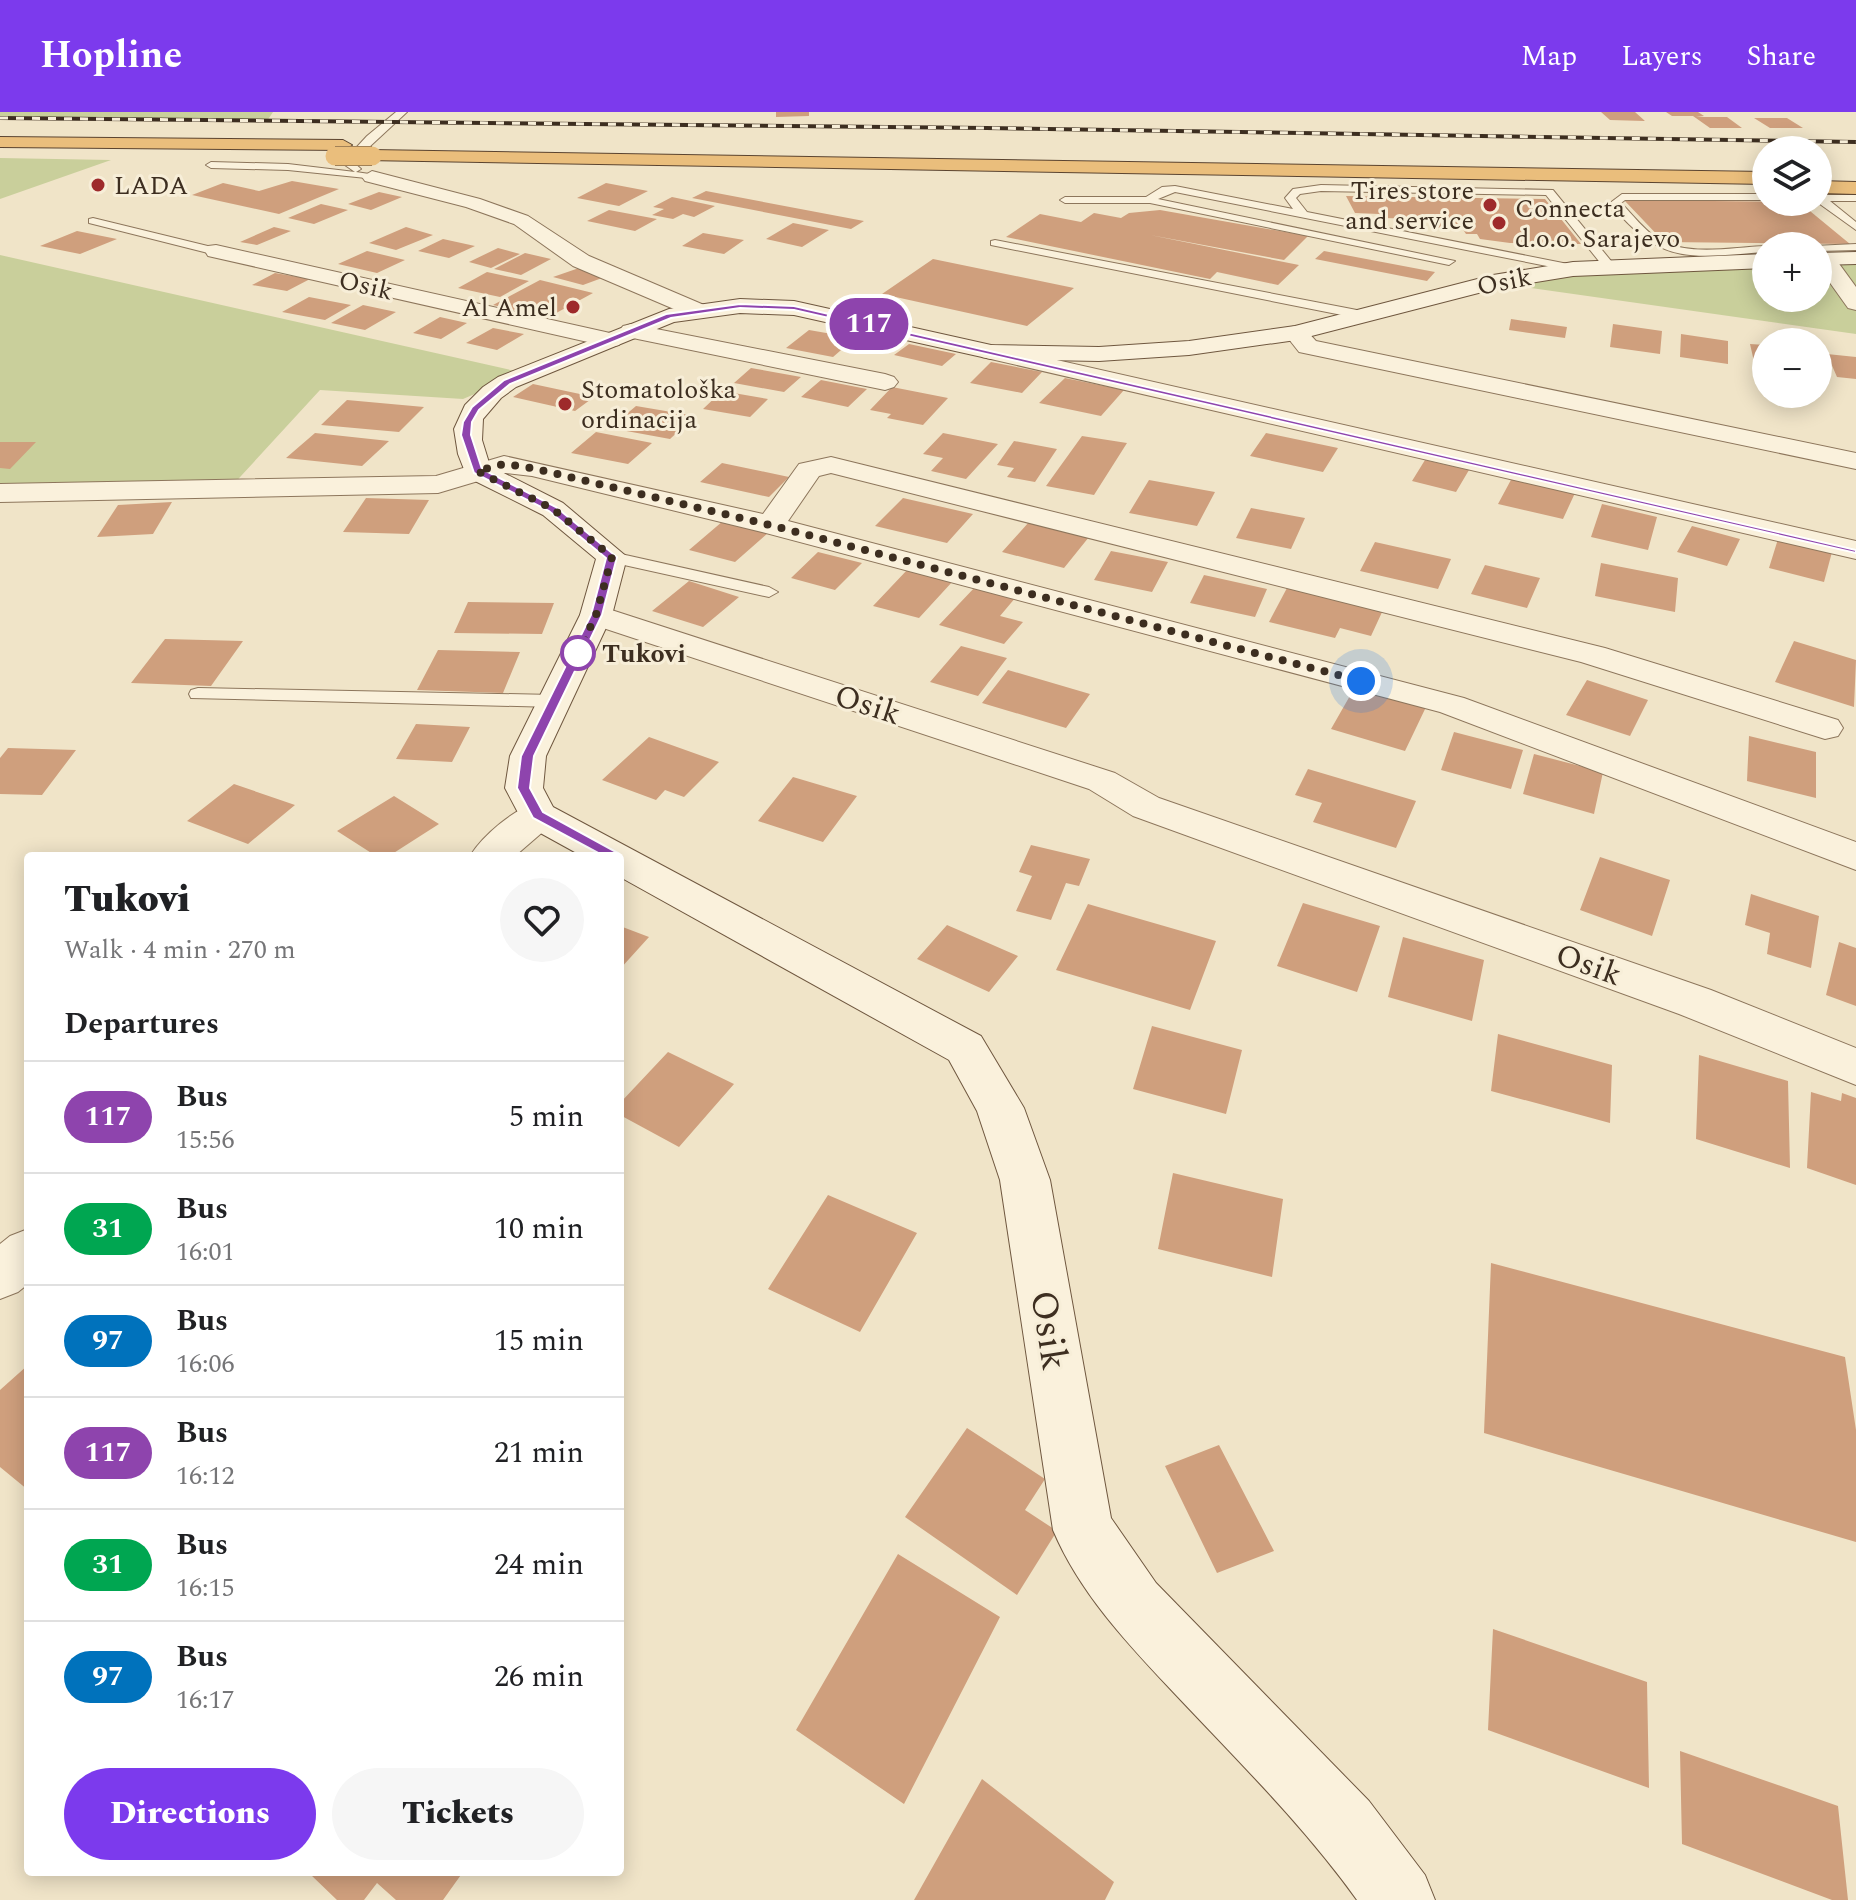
<!DOCTYPE html>
<meta charset="utf-8">
<style>
body{margin:0;font-family:Spectral,serif;background:#f6f6f6;color:#202124;height:100vh;display:flex;flex-direction:column;font-size:30px;white-space:nowrap}
*{box-sizing:border-box;margin:0}
p{font-size:26px;color:#757577}
.icon{flex:none;width:44px;height:44px;fill:none;stroke:currentColor;stroke-width:2;stroke-linecap:round;stroke-linejoin:round}
.map{position:relative;flex:1;overflow:hidden}
.panel{position:absolute;left:24px;top:740px;width:600px;height:1024px;display:flex;flex-direction:column;background:#fff;border-radius:8px;box-shadow:0 4px 20px #0003}
.panel>*{flex:none}
.badge{padding:0 16px;border-radius:26px;font-size:28px;line-height:52px}
.controls{position:absolute;left:1752px;top:24px;display:grid;gap:16px}
.controls a{display:grid;place-items:center;width:80px;height:80px;border-radius:50%;background:#fff;box-shadow:0 4px 20px #0003;font-size:40px}
.you{position:absolute;width:40px;height:40px;margin:-20px;border:6px solid #fff;border-radius:50%;background:#1a73e8;box-shadow:0 0 0 12px #1a73e833}
.map>.badge{position:absolute;translate:-50% -50%;box-shadow:0 0 0 4px #fff}
h2{padding:0 40px;font-size:30px;line-height:72px}
.round{display:grid;place-items:center;flex:none;width:84px;height:84px;border-radius:42px;background:#f6f6f6}
.head{display:flex;align-items:center;justify-content:space-between;height:136px;padding:0 40px}
h1{font-size:38px;font-weight:800;line-height:60px}
.button{display:flex;gap:16px;margin-top:auto;padding:16px 40px}
.button a{flex:1;height:92px;border-radius:48px;background:#7c3aed;color:#fff;font-size:32px;font-weight:800;line-height:92px;text-align:center}
.button a+a{background:#f6f6f6;color:#202124}
ul{padding:0;list-style:none}
li{display:flex;align-items:center;gap:24px;height:112px;padding:0 40px;border-top:2px solid #e0e0e0}
li div{flex:1}
li b{display:block;font-size:30px}
li em{font-style:normal}
li .badge{min-width:88px;font-weight:700;text-align:center}
header{display:flex;align-items:center;gap:48px;box-sizing:border-box;height:112px;padding:0 40px;background:#7c3aed;color:#fff}
header strong{font-size:38px}
nav{display:flex;gap:44px;margin-inline-start:auto;font-size:28px}
.map>svg:first-child{display:block}
.green{fill:#c9cf9b}
.building{fill:#cf9f7d}
.lines{fill:none;stroke-linecap:round;stroke-linejoin:round}
.service-casing{stroke:#8d765c;stroke-width:2}
.minor-casing{stroke:#8d765c;stroke-width:2}
.secondary-casing{stroke:#6f573f;stroke-width:2}
.trunk-casing{stroke:#5b4430;stroke-width:2}
.service{fill:#faf1dc;fill-rule:evenodd}
.minor{fill:#faf1dc;fill-rule:evenodd}
.secondary{fill:#faf1dc;fill-rule:evenodd}
.trunk{fill:#eabe7c;fill-rule:evenodd}
.rail-casing{stroke:#3d2e20;stroke-width:4}
.rail{stroke:#f7eed8;stroke-width:3;stroke-dasharray:8;stroke-linecap:butt}
.trunk-bridge-casing{stroke:#5b4430;stroke-width:20;stroke-linecap:butt}
.trunk-bridge{stroke:#eabe7c;stroke-width:19}
.line{fill:#8e44ad;stroke:#fff;stroke-width:2}
.walk{stroke:#3d2e20;stroke-width:8;stroke-dasharray:0 14.4}
.poi-dot{fill:#9e2a2b;stroke:#f7eed8;stroke-width:3}
.stop-dot{fill:#fff;stroke:#8e44ad;stroke-width:4}
.labels{text-anchor:middle;stroke-width:6;stroke-linejoin:round;paint-order:stroke}
.far-poi-label{font-size:26px;fill:#3d2e20;stroke:#f7eed8;text-anchor:start}
.far-street-label{font-size:26px;fill:#3d2e20;stroke:#f7eed8}
.far-stop-label{font-size:26px;font-weight:bold;fill:#3d2e20;stroke:#f7eed8;text-anchor:start}
.street-label{font-size:32px;fill:#3d2e20;stroke:#f7eed8}
.near-street-label{font-size:38px;fill:#3d2e20;stroke:#f7eed8}
</style>
<header>
<strong>Hopline</strong>
<nav><a>Map</a><a>Layers</a><a>Share</a></nav>
</header>
<div class="map">
<svg width="1856" height="1788" viewBox="0 0 1856 1788">
<rect width="100%" height="100%" fill="#f0e4c8"/>
<path class="green" d="M 0,0 L 273,0 L 267,9 L 0,5 Z
M 0,46 L 111,48 L 0,87 Z
M 0,143 L 524,261 L 463,287 L 320,278 L 229,377 L 0,374 Z
M 1856,144 L 1856,222 L 1496,171 L 1532,162 L 1766,146 L 1766,186 L 1818,186 L 1818,145 Z"/>
<path class="building" d="M 776,0 L 809,0 L 809,4 L 776,5 Z
M 1601,0 L 1635,0 L 1645,9 L 1610,8 Z
M 1666,0 L 1698,0 L 1704,4 L 1696,5 L 1727,5 L 1742,16 L 1710,16 L 1693,4 L 1672,4 Z
M 1754,6 L 1787,6 L 1803,16 L 1770,16 Z
M 292,69 L 339,77 L 279,102 L 192,83 L 223,71 L 259,79 Z
M 606,71 L 648,79 L 619,94 L 577,86 Z
M 706,79 L 864,109 L 851,117 L 692,86 Z
M 379,80 L 402,85 L 371,98 L 348,92 Z
M 1346,84 L 1545,87 L 1581,132 L 1510,131 L 1480,127 L 1477,122 L 1466,122 L 1462,116 L 1435,116 L 1430,107 L 1381,106 L 1379,102 L 1355,101 Z
M 672,85 L 715,94 L 694,105 L 683,102 L 673,107 L 652,103 L 664,97 L 653,95 Z
M 1624,88 L 1799,90 L 1850,132 L 1664,130 Z
M 321,92 L 348,98 L 314,112 L 288,106 Z
M 609,98 L 657,107 L 635,119 L 587,109 Z
M 1160,98 L 1308,124 L 1284,148 L 1150,123 L 1299,153 L 1278,173 L 1217,160 L 1210,167 L 1006,125 L 1040,102 L 1081,110 L 1094,101 L 1121,106 L 1129,101 Z
M 793,111 L 829,118 L 802,135 L 766,127 Z
M 274,115 L 291,119 L 257,133 L 240,130 Z
M 406,115 L 433,123 L 396,138 L 369,131 Z
M 77,119 L 117,127 L 80,142 L 40,134 Z
M 703,121 L 744,128 L 724,142 L 682,134 Z
M 443,127 L 475,134 L 449,146 L 418,139 Z
M 498,136 L 520,142 L 491,156 L 469,150 Z
M 367,139 L 405,148 L 377,161 L 338,152 Z
M 1324,139 L 1435,160 L 1427,169 L 1315,147 Z
M 525,141 L 551,147 L 521,163 L 494,157 Z
M 933,147 L 1074,176 L 1027,214 L 882,182 Z
M 579,156 L 602,166 L 583,173 L 553,165 Z
M 487,160 L 529,169 L 500,185 L 458,176 Z
M 275,161 L 310,167 L 287,179 L 252,173 Z
M 540,168 L 593,181 L 547,206 L 493,193 Z
M 309,185 L 351,193 L 325,208 L 282,200 Z
M 363,193 L 396,200 L 365,218 L 331,211 Z
M 440,205 L 467,211 L 441,227 L 413,221 Z
M 1511,207 L 1567,215 L 1565,226 L 1509,218 Z
M 1613,212 L 1662,219 L 1660,242 L 1610,235 Z
M 493,216 L 524,222 L 497,238 L 466,231 Z
M 809,218 L 855,226 L 833,245 L 786,236 Z
M 1681,222 L 1728,229 L 1728,252 L 1680,245 Z
M 909,232 L 956,242 L 942,254 L 894,243 Z
M 1750,232 L 1766,233 L 1766,256 L 1755,254 Z
M 1827,242 L 1856,245 L 1856,267 L 1837,265 Z
M 991,250 L 1042,260 L 1022,281 L 970,271 Z
M 751,256 L 801,265 L 784,280 L 734,271 Z
M 1065,266 L 1124,278 L 1101,304 L 1039,291 Z
M 821,268 L 867,277 L 848,295 L 801,285 Z
M 533,272 L 594,285 L 575,299 L 513,285 Z
M 892,275 L 948,286 L 923,313 L 887,306 L 891,302 L 870,298 Z
M 722,279 L 768,287 L 750,305 L 703,297 Z
M 347,288 L 424,295 L 399,320 L 321,313 Z
M 636,294 L 695,304 L 670,327 L 610,316 Z
M 596,320 L 652,331 L 628,352 L 571,341 Z
M 315,321 L 389,329 L 362,354 L 286,346 Z
M 943,321 L 998,332 L 966,367 L 931,359 L 943,346 L 923,342 Z
M 1266,321 L 1338,336 L 1323,360 L 1250,344 Z
M 1082,324 L 1127,331 L 1094,383 L 1046,374 Z
M 1014,329 L 1057,337 L 1035,370 L 1007,365 L 1014,356 L 997,353 Z
M 0,330 L 36,330 L 10,357 L 0,356 Z
M 1425,348 L 1469,358 L 1456,380 L 1412,369 Z
M 722,351 L 789,365 L 769,385 L 700,370 Z
M 1512,366 L 1575,381 L 1563,407 L 1498,392 Z
M 1149,368 L 1215,380 L 1197,414 L 1129,401 Z
M 366,386 L 429,388 L 409,422 L 343,420 Z
M 903,386 L 973,402 L 947,431 L 875,414 Z
M 172,390 L 153,422 L 97,425 L 118,393 Z
M 1602,392 L 1657,405 L 1648,438 L 1591,425 Z
M 1251,396 L 1305,406 L 1291,437 L 1236,426 Z
M 723,409 L 768,421 L 735,450 L 689,438 Z
M 1029,410 L 1089,425 L 1064,456 L 1002,440 Z
M 1692,414 L 1740,427 L 1727,454 L 1677,440 Z
M 1778,427 L 1832,440 L 1824,470 L 1769,456 Z
M 1375,430 L 1451,447 L 1438,477 L 1360,459 Z
M 1111,439 L 1168,450 L 1152,480 L 1094,468 Z
M 818,440 L 862,451 L 835,478 L 791,466 Z
M 1601,451 L 1678,466 L 1675,500 L 1595,484 Z
M 1485,453 L 1540,466 L 1527,496 L 1471,482 Z
M 908,457 L 953,469 L 919,506 L 873,494 Z
M 1204,463 L 1267,477 L 1255,505 L 1190,491 Z
M 689,469 L 739,485 L 703,515 L 652,499 Z
M 976,474 L 1016,485 L 1000,504 L 1023,510 L 1004,532 L 939,513 Z
M 1287,476 L 1383,498 L 1371,524 L 1340,516 L 1335,526 L 1269,510 Z
M 468,490 L 554,491 L 542,522 L 454,521 Z
M 165,527 L 243,529 L 211,574 L 131,571 Z
M 1794,529 L 1856,548 L 1854,595 L 1775,570 Z
M 961,534 L 1007,546 L 978,584 L 930,570 Z
M 438,538 L 520,540 L 503,581 L 417,578 Z
M 1008,558 L 1090,582 L 1066,616 L 982,591 Z
M 1587,568 L 1648,588 L 1630,624 L 1566,603 Z
M 1355,575 L 1426,595 L 1405,639 L 1331,617 Z
M 416,612 L 470,615 L 452,650 L 396,647 Z
M 1454,620 L 1523,638 L 1511,677 L 1441,658 Z
M 1749,624 L 1816,640 L 1816,686 L 1747,669 Z
M 649,625 L 719,650 L 684,685 L 665,678 L 656,688 L 602,668 Z
M 8,636 L 76,638 L 42,683 L 0,682 L 0,646 Z
M 1534,642 L 1603,660 L 1594,702 L 1523,682 Z
M 1308,657 L 1416,689 L 1396,736 L 1313,710 L 1322,691 L 1295,683 Z
M 793,665 L 857,684 L 823,730 L 758,709 Z
M 234,672 L 295,693 L 248,732 L 187,709 Z
M 394,684 L 439,712 L 389,744 L 376,744 L 337,719 Z
M 1031,733 L 1090,747 L 1079,774 L 1066,771 L 1051,808 L 1016,799 L 1032,764 L 1019,760 Z
M 1600,745 L 1670,768 L 1652,824 L 1580,798 Z
M 1751,782 L 1819,804 L 1811,856 L 1767,842 L 1770,821 L 1745,813 Z
M 1303,791 L 1380,814 L 1357,880 L 1277,854 Z
M 1088,792 L 1216,829 L 1190,898 L 1056,858 Z
M 947,813 L 1018,844 L 989,880 L 917,847 Z
M 620,814 L 649,825 L 620,857 Z
M 1403,825 L 1484,848 L 1472,909 L 1388,885 Z
M 1839,830 L 1856,836 L 1856,894 L 1826,883 Z
M 1152,914 L 1242,938 L 1226,1002 L 1133,977 Z
M 1498,922 L 1612,953 L 1610,1011 L 1491,979 Z
M 668,940 L 734,972 L 679,1035 L 620,1003 L 620,991 Z
M 1699,943 L 1788,969 L 1790,1056 L 1696,1027 Z
M 1811,980 L 1841,989 L 1842,981 L 1856,986 L 1856,1073 L 1807,1056 Z
M 1173,1061 L 1283,1087 L 1272,1165 L 1158,1137 Z
M 828,1083 L 917,1121 L 860,1220 L 768,1177 Z
M 1491,1151 L 1845,1245 L 1856,1318 L 1856,1430 L 1484,1321 Z
M 28,1253 L 28,1378 L 0,1355 L 0,1278 Z
M 967,1316 L 1045,1367 L 1025,1398 L 1057,1419 L 1017,1483 L 905,1405 Z
M 1219,1333 L 1274,1439 L 1217,1461 L 1165,1354 Z
M 898,1442 L 1000,1505 L 904,1692 L 796,1618 Z
M 1493,1517 L 1647,1570 L 1649,1676 L 1488,1618 Z
M 1680,1639 L 1838,1694 L 1848,1788 L 1832,1788 L 1682,1732 Z
M 982,1667 L 1114,1770 L 1105,1788 L 914,1788 Z
M 313,1760 L 463,1760 L 443,1788 L 396,1788 L 377,1771 L 364,1788 L 337,1788 L 311,1763 Z"/>
<g class="lines">
<defs>
<path id="service" d="M 396,0 L 407,0 L 353,50 L 361,57 L 356,60 L 376,63 L 376,67 L 288,58 L 211,56 L 206,53 L 211,50 L 288,52 L 355,60 L 342,51 L 367,24 Z
M 1321,73 L 1553,78 L 1616,155 L 1606,158 L 1546,83 L 1321,79 L 1300,82 L 1296,86 L 1307,100 L 1573,153 L 1579,157 L 1577,160 L 1175,80 L 1158,87 L 1455,149 L 1449,153 L 1150,91 L 1065,91 L 1060,88 L 1065,85 L 1146,85 L 1162,75 L 1175,74 L 1293,97 L 1285,86 L 1293,77 Z
M 1766,82 L 1766,88 L 1625,88 L 1621,91 C 1633,103 1644,118 1658,127 C 1689,145 1732,135 1766,134 L 1768,134 L 1766,140 C 1690,145 1662,155 1610,91 L 1622,82 Z
M 1818,83 L 1856,83 L 1856,89 L 1830,89 L 1856,110 L 1856,118 L 1817,90 Z
M 93,106 L 220,137 L 222,139 L 216,143 L 89,111 L 89,107 Z
M 995,128 L 1362,199 L 1368,203 L 1362,207 L 991,133 L 991,129 Z
M 1856,132 L 1856,138 L 1818,139 L 1818,134 L 1814,134 Z
M 612,440 L 769,475 L 778,480 L 769,485 L 606,449 L 604,445 L 606,441 Z
M 198,576 L 554,583 L 564,589 L 554,595 L 191,586 L 189,582 L 191,578 Z"/>
<path id="minor" d="M 372,59 L 480,87 L 528,104 L 589,144 L 704,193 L 708,198 L 704,203 L 688,203 L 573,154 L 514,112 L 466,95 L 365,69 L 362,65 Z
M 216,133 L 610,221 L 619,223 L 622,228 L 619,233 L 610,235 L 208,144 L 205,139 L 208,134 Z
M 1824,141 L 1832,142 L 1856,175 L 1856,198 L 1848,196 L 1818,154 L 1818,142 Z
M 631,212 L 885,262 L 894,265 L 898,270 L 894,275 L 885,278 L 623,224 L 619,219 L 623,214 Z
M 1296,214 L 1304,216 L 1316,229 L 1856,341 L 1856,357 L 1299,240 L 1284,221 L 1288,216 Z
M 991,233 L 1856,429 L 1856,447 L 982,245 L 979,240 L 982,235 Z
M 504,344 L 763,402 L 799,352 L 831,345 L 1605,536 L 1838,608 L 1843,616 L 1838,624 L 1825,627 L 1581,550 L 831,361 L 819,364 L 788,409 L 1464,586 L 1856,730 L 1856,758 L 1440,600 L 762,420 L 532,364 L 505,361 L 438,381 L 0,390 L 0,372 L 436,364 Z
M 596,493 L 1115,661 L 1159,686 L 1711,878 L 1856,936 L 1856,973 L 1679,902 L 1133,704 L 1089,677 L 585,510 L 580,503 L 585,496 Z
M 538,690 L 552,694 L 557,703 L 552,712 L 515,744 L 470,744 C 483,723 514,697 538,690 Z
M 28,1117 L 28,1172 L 18,1180 L 0,1187 L 0,1132 L 10,1124 Z"/>
<path id="secondary" d="M 1856,140 L 1856,152 L 1818,153 L 1818,141 Z
M 1766,142 L 1766,156 L 1573,164 L 1494,177 L 1296,228 L 1189,243 L 1099,249 L 991,247 L 794,203 L 740,201 L 674,210 L 516,275 L 501,286 L 483,307 L 482,328 L 490,354 L 563,391 L 627,445 L 612,503 L 546,644 L 543,676 L 553,695 L 981,924 L 1024,996 L 1050,1068 L 1111,1406 L 1156,1471 L 1369,1689 L 1425,1763 L 1435,1788 L 1357,1788 C 1304,1714 1239,1650 1176,1583 C 1129,1533 1080,1482 1053,1418 L 1000,1068 L 977,999 L 949,948 L 620,765 L 620,744 L 582,744 L 524,712 L 505,676 L 510,644 L 580,503 L 596,447 L 543,403 L 467,365 L 458,342 L 454,317 L 465,293 L 483,275 L 498,265 L 669,197 L 740,187 L 794,189 L 991,233 L 1099,235 L 1189,229 L 1295,214 L 1493,163 L 1573,150 Z"/>
<path id="trunk" d="M 0,25 L 343,28 L 352,33 L 343,38 L 0,35 Z
M 372,38 L 1766,60 L 1766,72 L 365,48 L 363,44 Z
M 1818,69 L 1856,70 L 1856,82 L 1818,81 Z"/>
</defs>
<use href="#service" class="service-casing"/>
<use href="#minor" class="minor-casing"/>
<use href="#secondary" class="secondary-casing"/>
<use href="#trunk" class="trunk-casing"/>
<use href="#service" class="service"/>
<use href="#minor" class="minor"/>
<use href="#secondary" class="secondary"/>
<use href="#trunk" class="trunk"/>
<defs>
<path id="rail" d="M 0,6 L 986,16 L 1856,30"/>
</defs>
<use href="#rail" class="rail-casing"/>
<use href="#rail" class="rail"/>
<defs>
<path id="trunk-bridge" d="M 335,44 L 372,44"/>
</defs>
<use href="#trunk-bridge" class="trunk-bridge-casing"/>
<use href="#trunk-bridge" class="trunk-bridge"/>
</g>
<path class="line" d="M 740,192 L 794,194 L 1856,438 L 1856,441 L 794,198 L 740,196 L 671,206 L 510,272 L 479,298 L 472,310 L 471,323 L 482,357 L 556,395 L 617,445 L 602,503 L 534,644 L 530,676 L 543,700 L 618,741 L 620,744 L 613,749 L 533,706 L 517,676 L 521,644 L 591,503 L 606,446 L 549,399 L 474,361 L 461,323 L 463,310 L 472,295 L 504,268 L 666,202 Z"/>
<g class="lines">
<path class="walk" d="M 578,541 L 596,503 L 612,445 L 553,397 L 477,359 L 504,352 L 532,356 L 770,413 L 1361,569"/>
</g>
<g class="poi-dot">
<circle cx="98" cy="73" r="8"/>
<circle cx="1490" cy="93" r="8"/>
<circle cx="1499" cy="111" r="8"/>
<circle cx="573" cy="195" r="8"/>
<circle cx="565" cy="292" r="8"/>
</g>
<circle class="stop-dot" cx="578" cy="541" r="16"/>
<g class="labels">
<g class="far-poi-label">
<text x="114" y="82">LADA</text>
<text x="1474" y="87" text-anchor="end">Tires store<tspan x="1474" dy="30">and service</tspan></text>
<text x="1515" y="105">Connecta<tspan x="1515" dy="30">d.o.o. Sarajevo</tspan></text>
<text x="557" y="204" text-anchor="end">Al Amel</text>
<text x="581" y="286">Stomatološka<tspan x="581" dy="30">ordinacija</tspan></text>
</g>
<g class="far-street-label">
<text transform="translate(1504 169) rotate(-11)" y="9">Osik</text>
<text transform="translate(366 173) rotate(13)" y="9">Osik</text>
</g>
<g class="far-stop-label">
<text x="602" y="550">Tukovi</text>
</g>
<g class="street-label">
<text transform="translate(868 592) rotate(18)" y="11">Osik</text>
<text transform="translate(1589 852) rotate(20)" y="11">Osik</text>
</g>
<g class="near-street-label">
<text transform="translate(1050 1218) rotate(81)" y="13">Osik</text>
</g>
</g>
</svg>
<div class="controls">
<a><svg class="icon" aria-label="layers" viewBox="0 0 24 24"><path d="M12 4l9 5-9 5-9-5zM3 14l9 5 9-5"/></svg></a>
<a>+</a>
<a>−</a>
</div>
<div class="you" style="left:1361px;top:569px"></div>
<b class="badge" style="left:869px;top:212px;background:#8e44ad;color:#fff">117</b>
<section class="panel">
<div class="head"><div><h1>Tukovi</h1><p>Walk · 4 min · 270 m</p></div><a class="round"><svg class="icon" aria-label="heart" viewBox="0 0 24 24"><path d="M12 20l-8-8c-3-5 5-10 8-4 3-6 11-1 8 4z"/></svg></a></div>
<h2>Departures</h2>
<ul>
<li><span class="badge" style="background:#8e44ad;color:#fff">117</span><div><b>Bus</b><p>15:56</p></div><em>5 min</em></li>
<li><span class="badge" style="background:#00a651;color:#fff">31</span><div><b>Bus</b><p>16:01</p></div><em>10 min</em></li>
<li><span class="badge" style="background:#0072bc;color:#fff">97</span><div><b>Bus</b><p>16:06</p></div><em>15 min</em></li>
<li><span class="badge" style="background:#8e44ad;color:#fff">117</span><div><b>Bus</b><p>16:12</p></div><em>21 min</em></li>
<li><span class="badge" style="background:#00a651;color:#fff">31</span><div><b>Bus</b><p>16:15</p></div><em>24 min</em></li>
<li><span class="badge" style="background:#0072bc;color:#fff">97</span><div><b>Bus</b><p>16:17</p></div><em>26 min</em></li>
</ul>
<div class="button"><a>Directions</a><a>Tickets</a></div>
</section>
</div>
